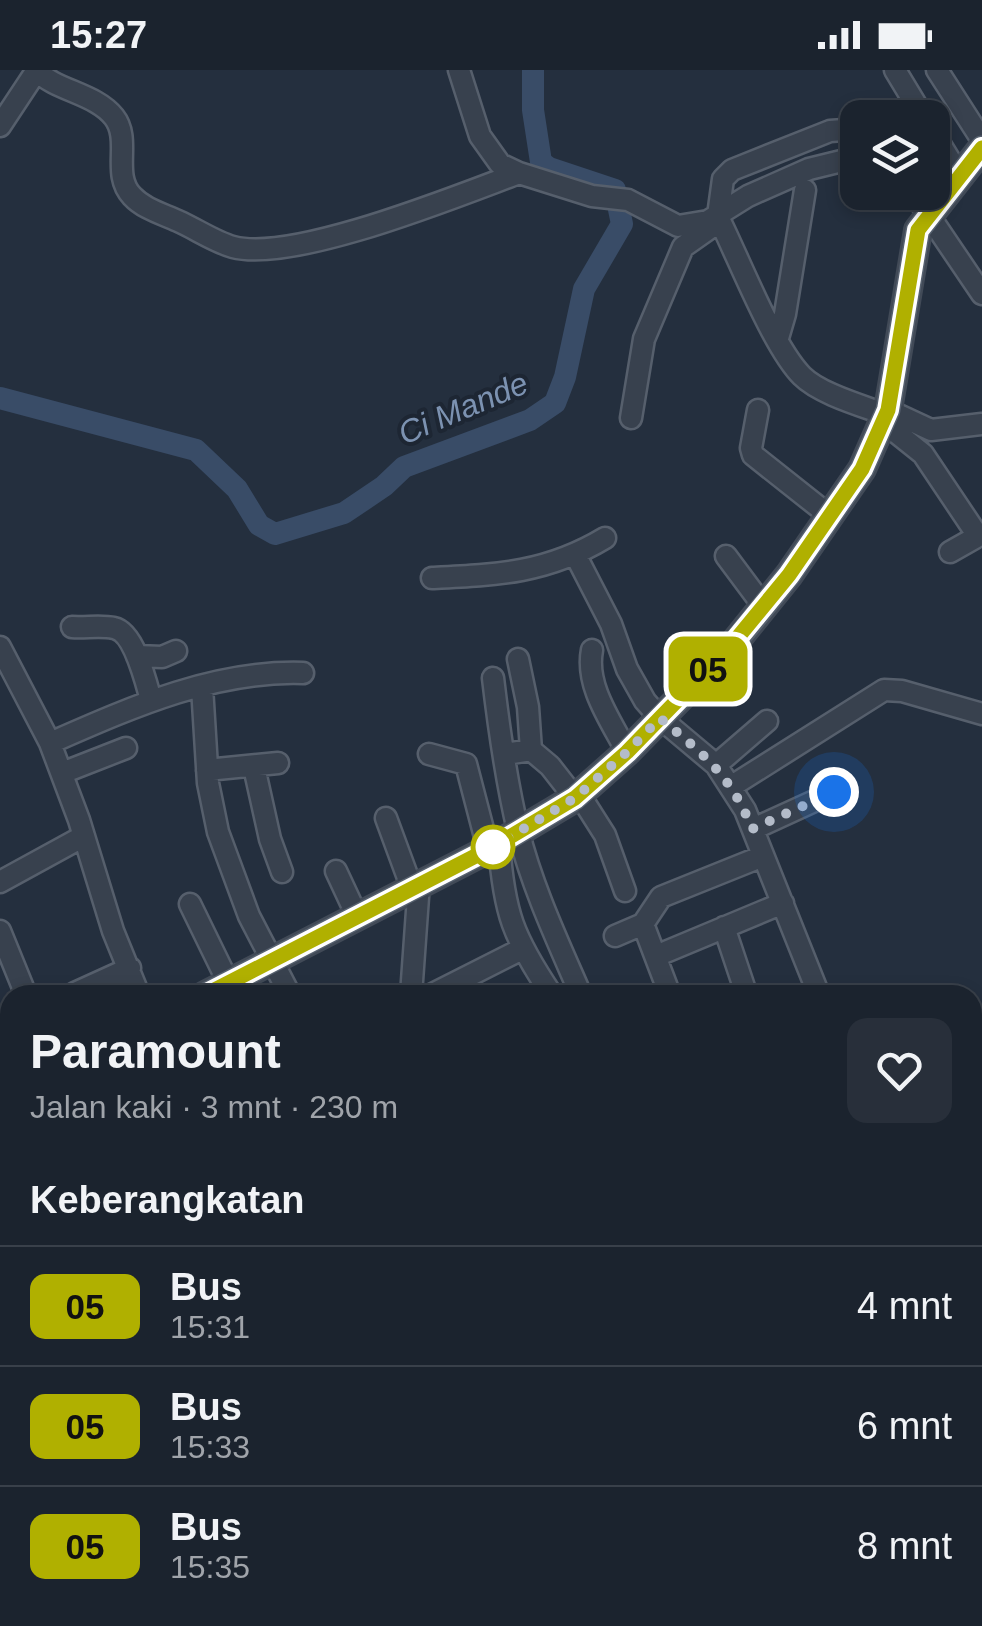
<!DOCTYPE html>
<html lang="id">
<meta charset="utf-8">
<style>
body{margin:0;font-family:Helvetica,sans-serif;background:#282f3a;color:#f1f3f6;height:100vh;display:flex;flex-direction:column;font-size:38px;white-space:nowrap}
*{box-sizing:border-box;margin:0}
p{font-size:32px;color:#a0a4aa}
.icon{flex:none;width:55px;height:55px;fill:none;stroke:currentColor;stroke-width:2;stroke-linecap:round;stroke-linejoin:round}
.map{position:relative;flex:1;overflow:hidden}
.panel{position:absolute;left:0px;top:915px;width:982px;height:642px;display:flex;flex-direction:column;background:#1b232e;border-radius:30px 30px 0 0;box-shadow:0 5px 15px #0003,0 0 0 2px #39404a}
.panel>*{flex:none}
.badge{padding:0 20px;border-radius:15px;font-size:35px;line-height:65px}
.fabs{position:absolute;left:840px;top:30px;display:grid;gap:20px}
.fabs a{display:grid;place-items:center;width:110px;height:110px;border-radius:20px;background:#1b232e;box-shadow:0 5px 15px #0003,0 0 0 2px #39404a;font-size:50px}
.you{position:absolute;width:50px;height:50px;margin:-25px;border:8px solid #fff;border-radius:50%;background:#1a73e8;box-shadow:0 0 0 15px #1a73e833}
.map>.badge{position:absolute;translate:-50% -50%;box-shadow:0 0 0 5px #fff}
h2{padding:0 30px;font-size:38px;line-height:90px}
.round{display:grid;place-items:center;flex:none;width:105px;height:105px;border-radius:20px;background:#282f3a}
.overview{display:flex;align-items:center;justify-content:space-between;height:170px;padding:0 30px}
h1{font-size:48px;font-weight:700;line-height:75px}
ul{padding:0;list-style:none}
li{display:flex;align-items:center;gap:30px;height:120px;padding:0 30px;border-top:2px solid #39404a}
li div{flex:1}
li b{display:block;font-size:38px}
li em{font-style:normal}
li .badge{min-width:110px;font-weight:700;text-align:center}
.status{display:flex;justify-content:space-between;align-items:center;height:70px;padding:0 50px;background:#1b232e;direction:ltr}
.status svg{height:28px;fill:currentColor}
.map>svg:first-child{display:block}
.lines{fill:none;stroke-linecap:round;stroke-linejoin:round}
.river{stroke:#394c67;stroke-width:22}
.minor-casing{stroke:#565f6c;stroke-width:25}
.major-casing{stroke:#414a57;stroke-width:30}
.minor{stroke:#38414e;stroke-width:20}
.major{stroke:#56606e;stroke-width:25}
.line-casing{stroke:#fff;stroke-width:22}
.line{stroke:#b0b000;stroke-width:15}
.walk{stroke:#b4bcc9;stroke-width:10;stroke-dasharray:0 18}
.stop-dot{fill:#fff;stroke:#b0b000;stroke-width:5}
.labels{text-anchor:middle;stroke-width:8;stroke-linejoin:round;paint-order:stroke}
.water-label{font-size:32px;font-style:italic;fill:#7c92b1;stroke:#1d2633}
</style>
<div class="status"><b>15:27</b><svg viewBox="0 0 49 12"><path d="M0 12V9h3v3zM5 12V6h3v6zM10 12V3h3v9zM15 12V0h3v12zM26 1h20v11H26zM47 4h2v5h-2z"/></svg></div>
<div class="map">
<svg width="982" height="1556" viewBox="0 0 982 1556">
<rect width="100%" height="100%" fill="#242f3e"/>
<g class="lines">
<path class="river" d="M 0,328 L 196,380 L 237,419 L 259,455 L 275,464 L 344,443 L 384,416 L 404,397 L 530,350 L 555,333 L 565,307 L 584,219 L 622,154 L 615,120 L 549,98 L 541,92 L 533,40 L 533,0"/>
<defs>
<path id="minor" d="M 36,0 C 56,21 95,23 114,47 C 132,70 111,104 132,126 C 144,139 163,144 178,151 C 196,159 215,172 233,177 C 293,193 457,126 519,103
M 459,0 L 480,66 L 500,94 L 519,103 L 592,126 L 628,130 L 678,156 L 708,151 L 748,126 L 809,99 L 858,87
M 895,0 L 924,48
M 937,0 L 982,70
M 0,56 L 37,0
M 932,61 L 959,105
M 913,122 L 982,224
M 719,149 C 739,189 773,277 802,306 C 820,324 863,336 887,345
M 778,268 L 785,244 L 805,120
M 758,340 L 751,378 L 753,385 L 830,446
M 888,340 L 931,360 L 982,354
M 631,348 L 644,269 L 683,177 L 717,153 L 723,109 L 732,100 L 830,61 L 858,59
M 883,352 L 923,384 L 978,466
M 950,482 L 982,464
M 576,486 L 611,554 L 627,599 L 645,631 L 660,648 L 716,695 L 745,740 L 819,925
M 726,486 L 764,537
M 432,508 C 497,505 547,503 605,468
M 72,557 C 86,558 101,555 114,558 C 134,562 146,612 151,630
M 0,577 L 50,673 L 79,750 L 113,861 L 139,925
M 592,580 C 585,616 611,651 627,682
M 137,586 L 162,587 L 176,581
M 493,608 C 499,659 506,710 518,760 C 532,817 558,872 581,925
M 202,617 L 208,713 L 218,762 L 249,846 L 290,925
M 50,673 C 130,638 214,600 303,603
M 531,680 L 550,696 L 575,728
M 512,683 L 531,680 L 528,637 L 518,589
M 429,684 L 466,694 L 485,767 L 485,781
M 716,695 L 767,651
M 254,697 L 270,769 L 282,802
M 207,700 L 278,693
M 62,703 L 126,678
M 732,716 L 884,620 L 902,621 L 982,644
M 579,724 L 605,765 L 625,821
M 386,748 L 411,816
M 753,759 L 834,722
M 499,774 C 504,843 513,867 552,925
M 336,801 L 357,846
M 0,812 L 84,766
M 190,834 L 229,914
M 643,854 L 661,827 L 763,786
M 724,857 L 744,917 L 735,925
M 0,861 L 26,925
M 615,866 L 643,854 L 670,925
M 656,886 L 783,833
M 75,923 L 130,898
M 411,925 L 419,813
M 431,925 L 522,879
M 0,1113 L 6,1156
M 972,1113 L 982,1115
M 972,1214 L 982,1230
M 972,1513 L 982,1509
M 489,1548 L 492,1556
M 562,1548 L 566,1556
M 643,1548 L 647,1556
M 686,1548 L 695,1556
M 878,1556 L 895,1548
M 977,1556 L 982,1554"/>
<path id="major" d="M 205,925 L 493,777 L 575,728 L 627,682 L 735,572 L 789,505 L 862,399 L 888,340 L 918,160 L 982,78
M 0,1001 L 10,998"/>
</defs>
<use href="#minor" class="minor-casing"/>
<use href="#major" class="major-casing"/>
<use href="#minor" class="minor"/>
<use href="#major" class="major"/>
</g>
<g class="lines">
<defs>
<path id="line" d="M 205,925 L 493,777 L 575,728 L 627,682 L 734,572 L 789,505 L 862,399 L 888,340 L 918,160 L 982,78"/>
</defs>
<use href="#line" class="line-casing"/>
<use href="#line" class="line"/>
<path class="walk" d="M 493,777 L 575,728 L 627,682 L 660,648 C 702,683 732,706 752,759 L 834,722"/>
</g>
<circle class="stop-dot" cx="493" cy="777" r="20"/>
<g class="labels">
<g class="water-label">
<text transform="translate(463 338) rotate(-23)" y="11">Ci Mande</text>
</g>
</g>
</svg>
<div class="fabs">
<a><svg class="icon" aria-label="layers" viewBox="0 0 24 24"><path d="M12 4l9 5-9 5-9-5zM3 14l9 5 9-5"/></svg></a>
</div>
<div class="you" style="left:834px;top:722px"></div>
<b class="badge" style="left:708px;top:599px;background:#b0b000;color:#111">05</b>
<section class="panel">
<div class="overview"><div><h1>Paramount</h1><p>Jalan kaki · 3 mnt · 230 m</p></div><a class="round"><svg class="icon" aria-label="heart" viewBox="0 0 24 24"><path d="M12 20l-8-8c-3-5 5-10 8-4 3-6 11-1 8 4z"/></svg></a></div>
<h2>Keberangkatan</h2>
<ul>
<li><span class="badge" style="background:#b0b000;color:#111">05</span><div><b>Bus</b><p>15:31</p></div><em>4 mnt</em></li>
<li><span class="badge" style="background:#b0b000;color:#111">05</span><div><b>Bus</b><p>15:33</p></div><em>6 mnt</em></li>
<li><span class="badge" style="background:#b0b000;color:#111">05</span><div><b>Bus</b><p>15:35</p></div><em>8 mnt</em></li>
</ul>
</section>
</div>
